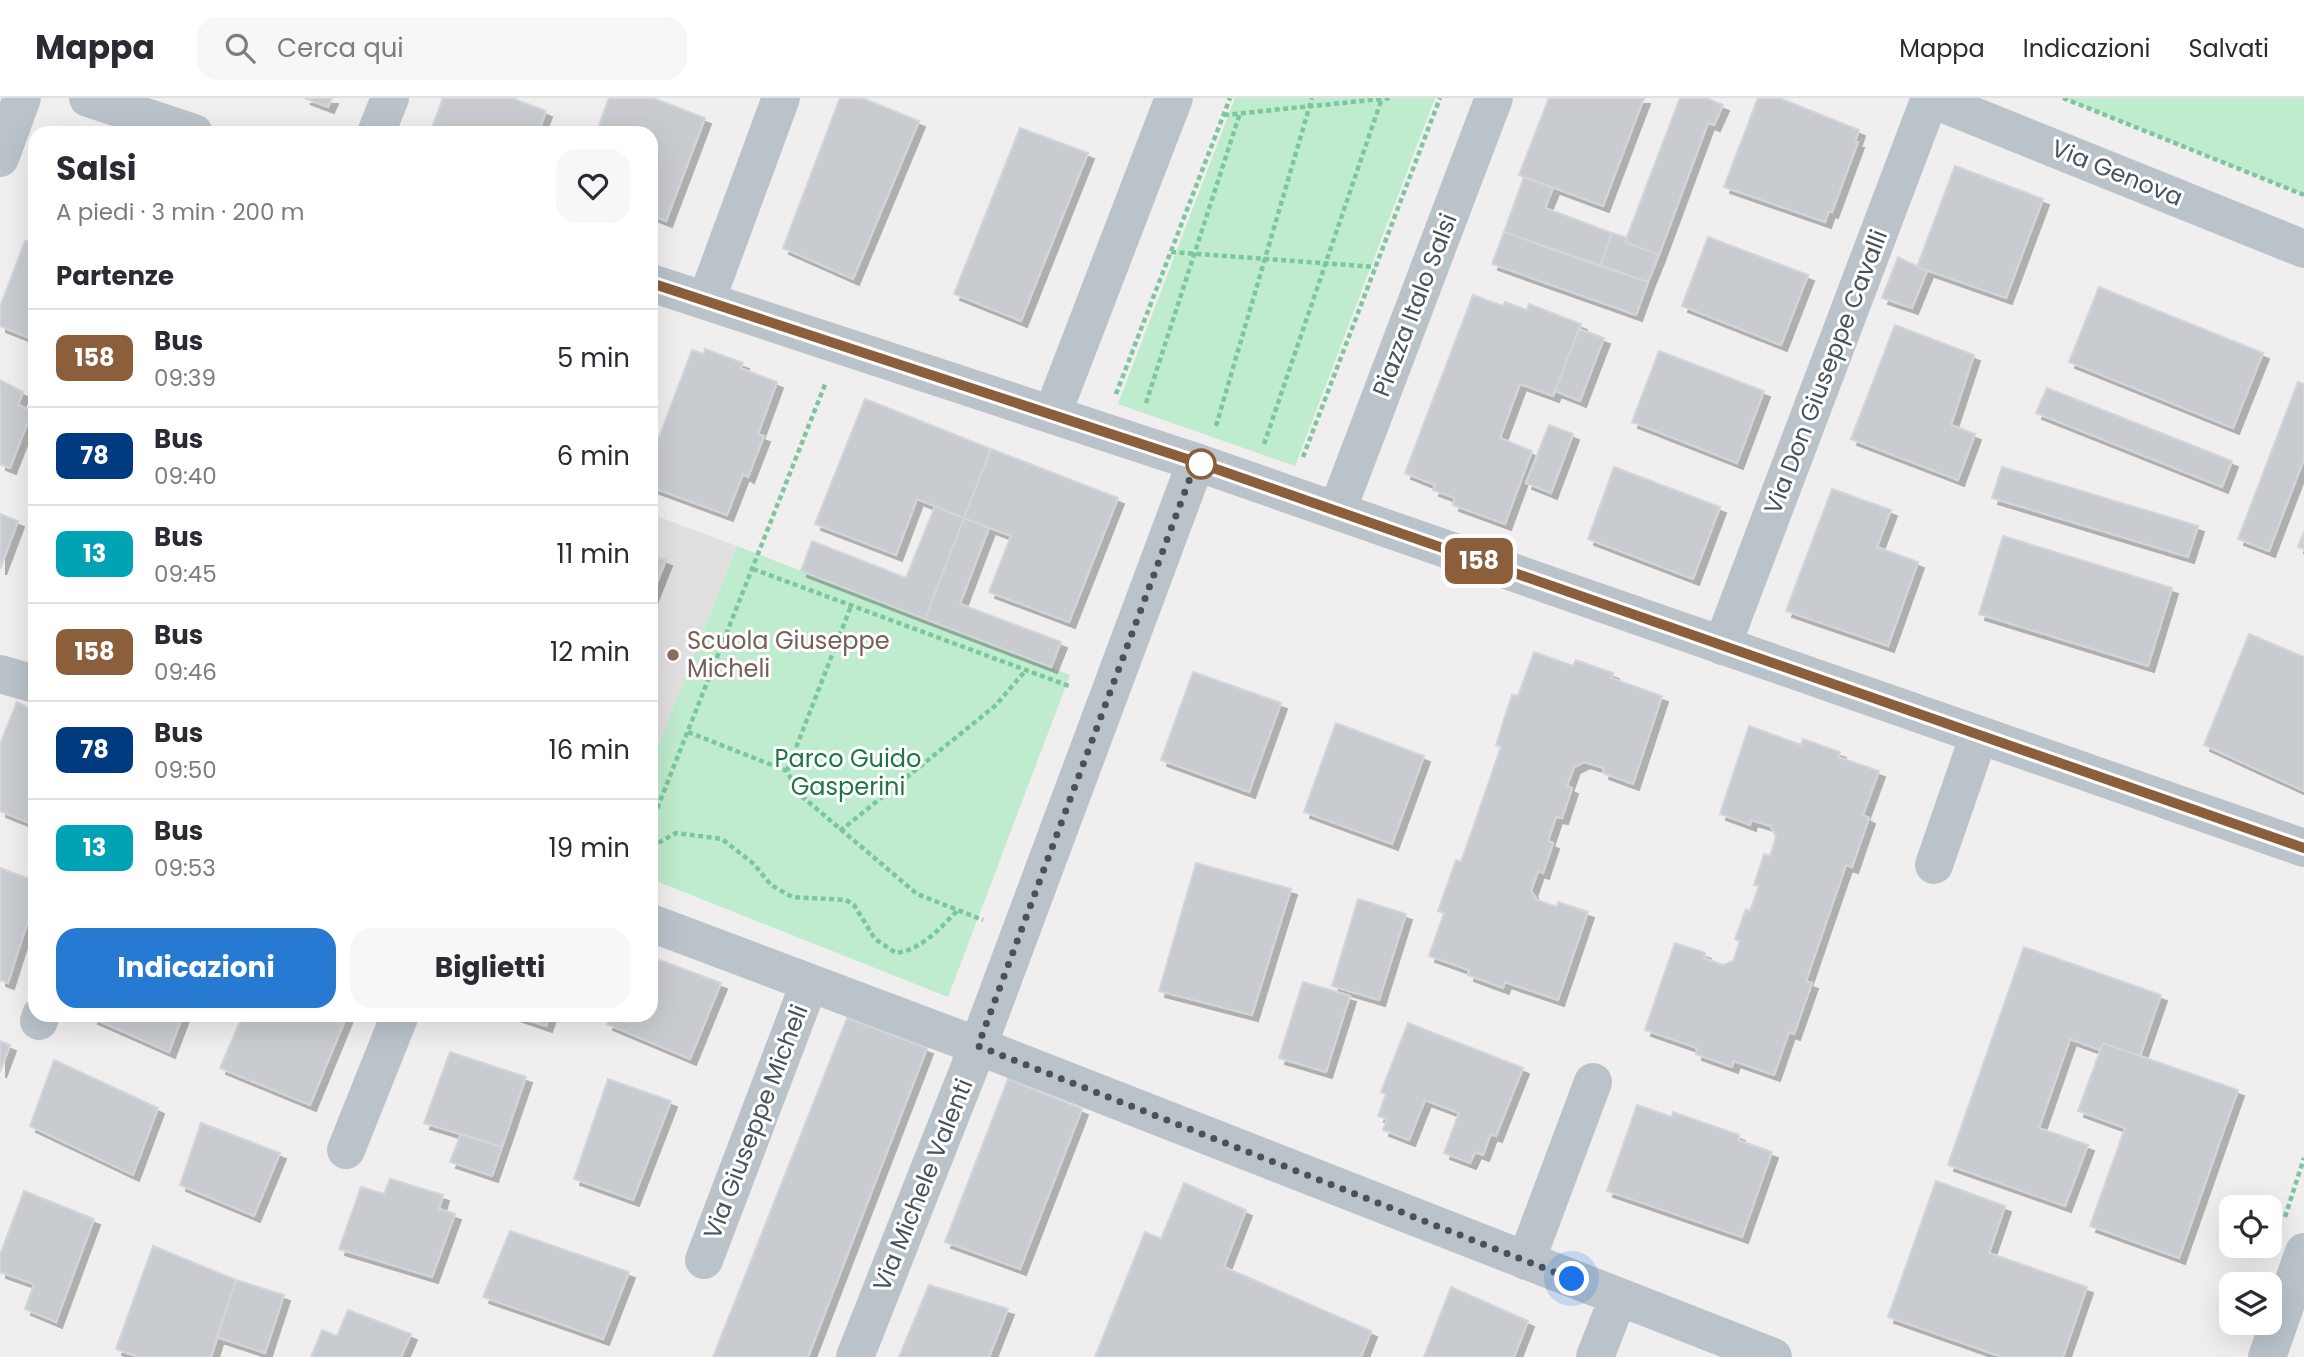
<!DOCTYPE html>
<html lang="it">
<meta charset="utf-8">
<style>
body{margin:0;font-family:Poppins,sans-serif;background:#f7f7f7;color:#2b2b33;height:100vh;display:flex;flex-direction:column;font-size:26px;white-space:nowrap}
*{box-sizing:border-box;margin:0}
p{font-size:23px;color:#7c7c81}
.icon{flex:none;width:38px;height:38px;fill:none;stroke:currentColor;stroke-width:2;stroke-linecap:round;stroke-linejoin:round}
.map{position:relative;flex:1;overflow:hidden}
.side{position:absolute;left:28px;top:28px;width:630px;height:896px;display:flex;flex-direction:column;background:#fff;border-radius:21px;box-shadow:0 7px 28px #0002}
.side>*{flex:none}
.badge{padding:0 14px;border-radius:10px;font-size:24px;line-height:46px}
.controls{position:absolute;left:2219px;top:1097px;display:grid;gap:14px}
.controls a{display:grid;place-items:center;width:63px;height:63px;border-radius:14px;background:#fff;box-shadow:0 7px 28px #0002;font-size:35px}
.you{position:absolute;width:35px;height:35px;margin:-18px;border:5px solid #fff;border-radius:50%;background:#1a73e8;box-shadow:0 0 0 10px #1a73e833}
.map>.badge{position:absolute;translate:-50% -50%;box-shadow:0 0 0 4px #fff}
h2{padding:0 28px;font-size:26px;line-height:63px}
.round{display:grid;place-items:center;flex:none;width:74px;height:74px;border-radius:21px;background:#f7f7f7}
.summary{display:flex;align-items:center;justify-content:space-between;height:119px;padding:0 28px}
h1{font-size:33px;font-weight:700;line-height:52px}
.primary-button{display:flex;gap:14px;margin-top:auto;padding:14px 28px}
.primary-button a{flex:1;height:80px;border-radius:21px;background:#267ad2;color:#fff;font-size:28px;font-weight:700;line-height:80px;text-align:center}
.primary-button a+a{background:#f7f7f7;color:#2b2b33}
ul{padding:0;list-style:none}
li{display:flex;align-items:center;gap:21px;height:98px;padding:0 28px;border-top:2px solid #e1e1e2}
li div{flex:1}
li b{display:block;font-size:26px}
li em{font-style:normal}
li .badge{min-width:77px;font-weight:700;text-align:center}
header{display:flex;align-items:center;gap:42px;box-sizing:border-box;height:98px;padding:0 35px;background:#fff;border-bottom:2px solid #e1e1e2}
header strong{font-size:33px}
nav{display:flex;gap:38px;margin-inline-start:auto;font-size:24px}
.search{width:490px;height:63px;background:#f7f7f7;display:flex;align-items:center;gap:18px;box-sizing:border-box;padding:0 24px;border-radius:21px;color:#7c7c81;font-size:26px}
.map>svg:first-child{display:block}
.education{fill:#e1dfdf}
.green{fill:#bfebce}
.building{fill:#c8cbd0;stroke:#d2d5d9;stroke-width:2;filter:url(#shadow)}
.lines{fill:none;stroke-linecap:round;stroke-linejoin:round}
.path{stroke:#7ac79d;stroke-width:4.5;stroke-dasharray:5 3.5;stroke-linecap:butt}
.minor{stroke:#bac3ca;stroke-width:38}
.line-casing{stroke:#fff;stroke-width:16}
.line{stroke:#8b5e3c;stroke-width:10}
.walk{stroke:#47525a;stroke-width:7;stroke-dasharray:0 12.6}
.stop-dot{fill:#fff;stroke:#8b5e3c;stroke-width:3.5}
.education-dot{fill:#8d6e63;stroke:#fff;stroke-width:2.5}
.labels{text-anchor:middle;stroke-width:6;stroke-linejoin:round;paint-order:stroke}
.street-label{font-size:24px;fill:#47525a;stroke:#fff}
.education-label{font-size:24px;fill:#785e54;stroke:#fff;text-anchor:start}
.park-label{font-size:24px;fill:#1d7645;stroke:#fff}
</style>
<header>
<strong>Mappa</strong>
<div class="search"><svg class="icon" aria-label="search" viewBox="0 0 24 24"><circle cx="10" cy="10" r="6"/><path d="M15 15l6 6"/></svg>Cerca qui</div>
<nav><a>Mappa</a><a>Indicazioni</a><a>Salvati</a></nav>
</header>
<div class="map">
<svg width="2304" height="1259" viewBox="0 0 2304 1259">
<defs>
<filter id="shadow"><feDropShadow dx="6" dy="6" stdDeviation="0" flood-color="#0004"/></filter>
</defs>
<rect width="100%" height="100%" fill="#f0eeee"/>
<path class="education" d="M 651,416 L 737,448 L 651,666 Z"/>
<path class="green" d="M 1235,0 L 1435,0 L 1295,368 L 1118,306 Z
M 2063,0 L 2304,0 L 2304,97 Z
M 737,448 L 1070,577 L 948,899 L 651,781 L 651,666 Z"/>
<path class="building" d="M 304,0 L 332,0 L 328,9 Z
M 443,0 L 512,0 L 546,13 L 538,35 L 430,35 Z
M 609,0 L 653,0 L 705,20 L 666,123 L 651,117 L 651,35 L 596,35 Z
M 840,0 L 862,0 L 919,23 L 853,181 L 783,150 Z
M 1549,0 L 1644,0 L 1603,108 L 1519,77 Z
M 1680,0 L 1706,0 L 1723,7 L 1714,27 L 1708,25 L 1659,157 L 1625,144 Z
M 1758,0 L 1779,0 L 1859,32 L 1855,44 L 1858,44 L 1832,114 L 1829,113 L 1825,124 L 1724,89 Z
M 1020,30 L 1088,55 L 1021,223 L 954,196 Z
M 1955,68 L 2043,101 L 2006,200 L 1917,169 Z
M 1524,79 L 1553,90 L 1545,110 L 1612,135 L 1600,168 L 1504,134 Z
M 1504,134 L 1648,184 L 1636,217 L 1492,166 Z
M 1612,135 L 1627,140 L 1625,144 L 1659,157 L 1648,184 L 1600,168 Z
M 1708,139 L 1808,177 L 1781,247 L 1682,208 Z
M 25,143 L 35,146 L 35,242 L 0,228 L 0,209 Z
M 1898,159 L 1927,173 L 1912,210 L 1882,200 Z
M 2099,189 L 2263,255 L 2233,330 L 2069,264 Z
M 1473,197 L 1503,208 L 1505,204 L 1527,212 L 1529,206 L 1581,226 L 1553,298 L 1520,286 L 1500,340 L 1532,353 L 1505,426 L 1453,407 L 1455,400 L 1433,392 L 1435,387 L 1405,375 Z
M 1895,227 L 1974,257 L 1951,327 L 1975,336 L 1958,382 L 1851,341 Z
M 1579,231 L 1604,240 L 1580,303 L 1555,293 Z
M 705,251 L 743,265 L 740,270 L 777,284 L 758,336 L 764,338 L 748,379 L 743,376 L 727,417 L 651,389 L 651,361 L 692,252 L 704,256 Z
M 1659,253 L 1764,293 L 1737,365 L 1632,324 Z
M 0,282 L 23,294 L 18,307 L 32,313 L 10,370 L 0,366 Z
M 2298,284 L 2304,286 L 2304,361 L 2269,453 L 2238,441 Z
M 2047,290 L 2232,363 L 2222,389 L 2036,315 Z
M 865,301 L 991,351 L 964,420 L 917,401 L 896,457 L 815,426 Z
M 1549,327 L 1573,336 L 1551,395 L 1526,385 Z
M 991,351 L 1118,400 L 1069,524 L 989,494 L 1011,438 L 964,420 Z
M 1614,369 L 1720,409 L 1693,481 L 1588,441 Z
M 2002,369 L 2198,428 L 2188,459 L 1992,400 Z
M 1832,391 L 1891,412 L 1877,449 L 1918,464 L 1888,548 L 1786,513 Z
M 935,408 L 964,420 L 925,521 L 801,473 L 812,443 L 906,480 Z
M 0,416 L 18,423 L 0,471 Z
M 964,420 L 989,430 L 960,506 L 1061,544 L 1051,569 L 925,521 Z
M 2304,434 L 2304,451 L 2298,449 Z
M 2003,438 L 2172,490 L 2148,568 L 1979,516 Z
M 651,456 L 666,462 L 651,500 Z
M 2249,536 L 2304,559 L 2304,693 L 2204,647 Z
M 1534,554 L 1573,568 L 1576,562 L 1613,575 L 1611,580 L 1662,598 L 1633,686 L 1603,675 L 1604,670 L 1584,664 L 1574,669 L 1567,688 L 1572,690 L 1562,720 L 1556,719 L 1548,743 L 1553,745 L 1543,775 L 1538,773 L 1531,793 L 1537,802 L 1557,809 L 1558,804 L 1588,814 L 1558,902 L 1505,884 L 1503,890 L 1468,877 L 1469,872 L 1429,858 L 1444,815 L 1438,813 L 1456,762 L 1461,764 L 1501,649 L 1496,647 L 1512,597 L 1518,598 Z
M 1193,574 L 1281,605 L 1249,694 L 1161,662 Z
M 17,604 L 35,613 L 35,727 L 0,713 L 0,646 Z
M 1336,625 L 1424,658 L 1392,746 L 1304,714 Z
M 1749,628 L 1801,647 L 1803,641 L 1840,654 L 1838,659 L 1879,673 L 1863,717 L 1869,720 L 1852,769 L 1846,767 L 1806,883 L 1812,885 L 1794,936 L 1789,934 L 1774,977 L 1734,963 L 1732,969 L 1696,956 L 1697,950 L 1645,932 L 1675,845 L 1705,855 L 1704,860 L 1723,867 L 1733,863 L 1740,843 L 1735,841 L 1746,811 L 1750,813 L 1759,788 L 1754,787 L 1764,756 L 1770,758 L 1776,739 L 1771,728 L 1751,722 L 1750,727 L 1720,716 Z
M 1196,765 L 1291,791 L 1252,917 L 1159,893 Z
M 0,770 L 35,783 L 35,800 L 8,885 L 0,882 Z
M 1358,801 L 1406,816 L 1379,902 L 1332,888 Z
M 2024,849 L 2161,897 L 2140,958 L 2103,945 L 2100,952 L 2070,941 L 2039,1030 L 2088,1047 L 2065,1108 L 1948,1067 Z
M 651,859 L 721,885 L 690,961 L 607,926 L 611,917 L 651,917 Z
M 1303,884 L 1350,898 L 1326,974 L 1279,960 Z
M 93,917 L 183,917 L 169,954 L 92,920 Z
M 243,917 L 347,917 L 310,1007 L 220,970 Z
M 514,917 L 550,917 L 546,928 Z
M 847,920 L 927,950 L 808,1259 L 713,1259 Z
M 1408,925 L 1523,970 L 1496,1038 L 1491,1036 L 1483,1057 L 1475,1054 L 1470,1065 L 1444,1055 L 1459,1015 L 1425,1002 L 1409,1042 L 1383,1032 L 1387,1021 L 1378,1018 L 1386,996 L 1381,994 Z
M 0,943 L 10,947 L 0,974 Z
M 2103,945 L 2238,992 L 2179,1160 L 2090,1128 L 2125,1030 L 2078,1013 Z
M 450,954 L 526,979 L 502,1049 L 424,1025 Z
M 54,962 L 158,1010 L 133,1077 L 30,1028 Z
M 608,981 L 671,1003 L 633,1102 L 574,1081 Z
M 1008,981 L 1082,1011 L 1020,1171 L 945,1144 Z
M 1637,1007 L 1672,1019 L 1673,1014 L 1739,1037 L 1738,1042 L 1772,1054 L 1742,1139 L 1607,1093 Z
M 201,1025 L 280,1055 L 254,1118 L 180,1087 Z
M 461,1036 L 502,1049 L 492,1078 L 450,1064 Z
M 390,1081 L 443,1097 L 439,1111 L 455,1116 L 432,1179 L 339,1151 L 361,1089 L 384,1096 Z
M 1936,1083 L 2005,1108 L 1989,1155 L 2087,1189 L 2063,1259 L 2002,1259 L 1888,1219 Z
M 1184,1085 L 1246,1112 L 1224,1169 L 1371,1233 L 1361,1259 L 1095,1259 L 1145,1134 L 1161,1141 Z
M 24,1093 L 94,1121 L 56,1224 L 25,1211 L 34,1186 L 0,1174 L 0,1157 Z
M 510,1133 L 629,1174 L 603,1241 L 483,1199 Z
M 153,1148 L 236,1182 L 211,1259 L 138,1259 L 116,1251 Z
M 236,1182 L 284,1197 L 265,1255 L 217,1239 Z
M 929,1187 L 1008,1211 L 989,1259 L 899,1259 Z
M 1451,1189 L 1528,1223 L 1514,1259 L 1424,1259 Z
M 348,1212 L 411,1236 L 401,1259 L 311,1259 L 322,1232 L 337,1238 Z"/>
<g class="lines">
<path class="path" d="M 2063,0 L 2304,97
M 1224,17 L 1391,0
M 1171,154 L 1375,169
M 1116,296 L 1230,0
M 1146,305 L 1240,15
M 1216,328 L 1312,0
M 1264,346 L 1382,0
M 1303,359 L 1440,0
M 753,471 L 1069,588
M 688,634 L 787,673 L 798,695 L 917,796 L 983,822
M 787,673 L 851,508
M 651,726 L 826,284
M 840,733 L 995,608 L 1026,572
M 651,749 L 676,735 L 722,741 L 754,766 L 771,787 L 792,799 L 846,802 L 854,807 L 875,841 L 896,855 C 923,851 940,830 958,812
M 2285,1119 L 2304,1060"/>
<path class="minor" d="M 88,0 L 194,35
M 1929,0 L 2304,151
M 376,35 L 390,0
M 0,60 L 22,0
M 651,185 L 1196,364 L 2304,750
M 706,203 L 781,0
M 1052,317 L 1174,0
M 1337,413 L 1494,0
M 1722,548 L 1930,0
M 0,576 L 35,586
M 1934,767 L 1979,637
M 651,825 L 978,948 L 1773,1259
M 39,923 L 41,917
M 346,1052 L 400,917
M 704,1162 L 809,886
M 1526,1163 L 1593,984
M 855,1259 L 978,948 L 1196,364
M 1595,1259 L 1618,1200
M 2267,1259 L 2304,1154"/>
</g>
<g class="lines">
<defs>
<path id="line" d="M 651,185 L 1196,364 L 2304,750"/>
</defs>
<use href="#line" class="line-casing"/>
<use href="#line" class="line"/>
<path class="walk" d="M 1201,366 L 1196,364 L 978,948 L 1572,1181"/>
</g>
<circle class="stop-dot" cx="1201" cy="366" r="14"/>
<circle class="education-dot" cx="673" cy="557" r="7"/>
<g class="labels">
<g class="street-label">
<text transform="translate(2117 75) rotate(22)" y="8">Via Genova</text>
<text transform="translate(1415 207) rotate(-69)" y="8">Piazza Italo Salsi</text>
<text transform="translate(1826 274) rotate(-69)" y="8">Via Don Giuseppe Cavalli</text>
<text transform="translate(756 1024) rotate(-69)" y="8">Via Giuseppe Micheli</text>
<text transform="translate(923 1087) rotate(-68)" y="8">Via Michele Valenti</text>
</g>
<g class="education-label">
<text x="687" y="551">Scuola Giuseppe<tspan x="687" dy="28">Micheli</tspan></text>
</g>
<g class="park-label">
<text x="848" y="669">Parco Guido<tspan x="848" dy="28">Gasperini</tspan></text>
</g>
</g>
</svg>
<div class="controls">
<a><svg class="icon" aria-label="locate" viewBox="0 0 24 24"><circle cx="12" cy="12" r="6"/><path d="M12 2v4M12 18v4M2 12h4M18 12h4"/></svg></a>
<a><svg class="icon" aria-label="layers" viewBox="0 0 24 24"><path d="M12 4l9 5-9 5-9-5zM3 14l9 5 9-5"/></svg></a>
</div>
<div class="you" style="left:1572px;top:1181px"></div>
<b class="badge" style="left:1479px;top:463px;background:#8b5e3c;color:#fff">158</b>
<section class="side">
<div class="summary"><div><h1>Salsi</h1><p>A piedi · 3 min · 200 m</p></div><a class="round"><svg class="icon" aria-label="heart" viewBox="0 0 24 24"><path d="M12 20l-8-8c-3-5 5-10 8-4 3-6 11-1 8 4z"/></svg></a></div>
<h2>Partenze</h2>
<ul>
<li><span class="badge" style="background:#8b5e3c;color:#fff">158</span><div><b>Bus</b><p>09:39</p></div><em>5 min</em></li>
<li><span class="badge" style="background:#003b80;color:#fff">78</span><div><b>Bus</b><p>09:40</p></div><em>6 min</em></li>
<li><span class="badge" style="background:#00a3b4;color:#fff">13</span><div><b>Bus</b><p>09:45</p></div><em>11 min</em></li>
<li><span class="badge" style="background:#8b5e3c;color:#fff">158</span><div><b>Bus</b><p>09:46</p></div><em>12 min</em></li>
<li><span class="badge" style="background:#003b80;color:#fff">78</span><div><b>Bus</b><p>09:50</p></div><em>16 min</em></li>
<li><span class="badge" style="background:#00a3b4;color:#fff">13</span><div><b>Bus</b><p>09:53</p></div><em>19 min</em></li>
</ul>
<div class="primary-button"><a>Indicazioni</a><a>Biglietti</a></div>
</section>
</div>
